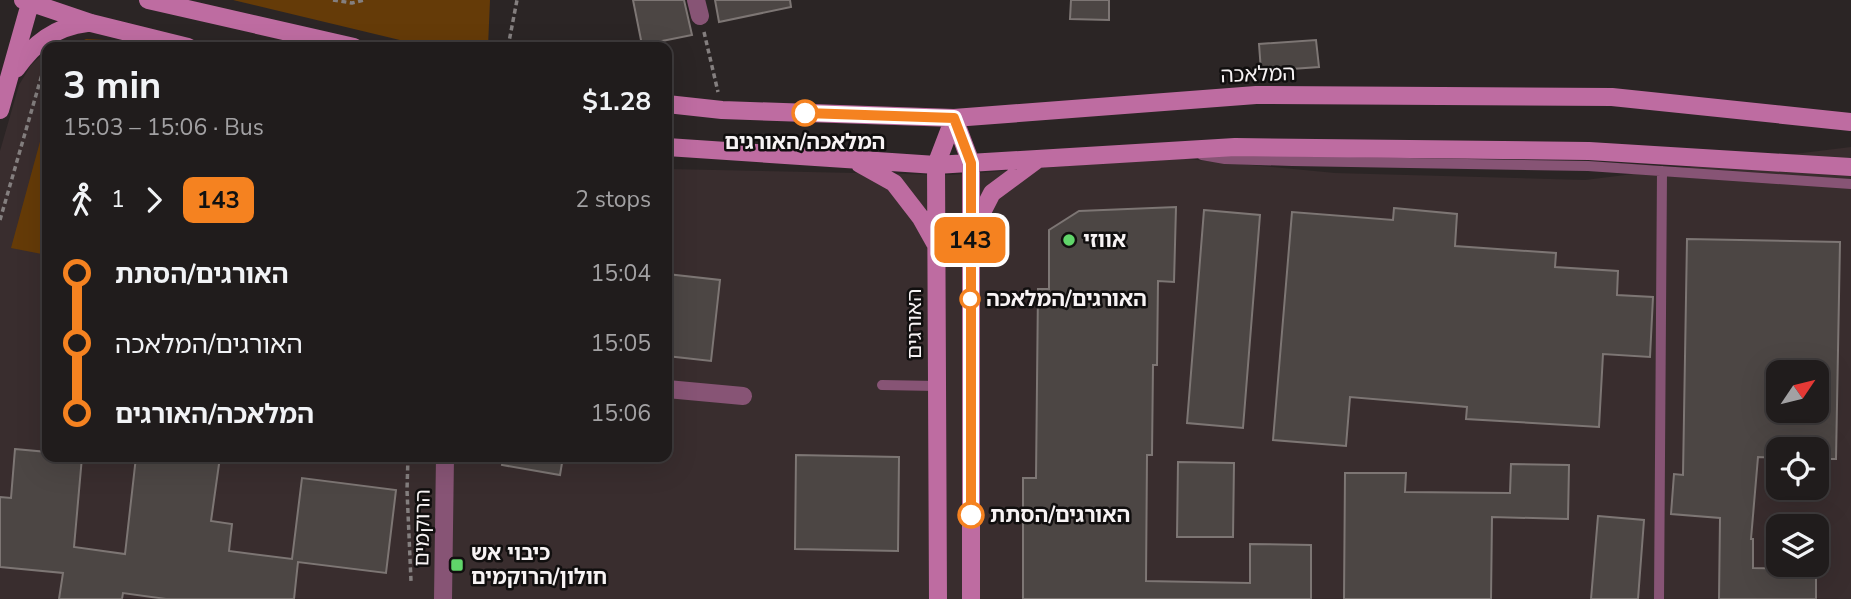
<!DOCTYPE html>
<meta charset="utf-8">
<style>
body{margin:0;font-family:"Nunito Sans","Noto Sans Hebrew",sans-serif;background:#2d2929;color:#f1f3f6;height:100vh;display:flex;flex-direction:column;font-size:26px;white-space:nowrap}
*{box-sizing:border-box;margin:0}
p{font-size:23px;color:#a2a1a3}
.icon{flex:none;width:38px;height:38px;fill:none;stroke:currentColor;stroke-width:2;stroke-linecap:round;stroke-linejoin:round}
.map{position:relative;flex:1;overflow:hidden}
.drawer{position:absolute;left:42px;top:42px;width:630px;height:420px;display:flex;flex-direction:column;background:#201c1c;border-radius:14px;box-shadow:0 7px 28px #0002,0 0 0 2px #3d3a3b}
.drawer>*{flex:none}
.badge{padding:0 14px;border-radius:10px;font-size:24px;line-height:46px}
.needle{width:46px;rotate:55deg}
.controls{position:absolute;left:1766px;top:360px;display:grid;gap:14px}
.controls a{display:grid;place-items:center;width:63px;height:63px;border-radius:14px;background:#201c1c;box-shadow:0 7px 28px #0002,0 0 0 2px #3d3a3b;font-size:35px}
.map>.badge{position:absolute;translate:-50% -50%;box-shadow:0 0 0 4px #fff}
.legs{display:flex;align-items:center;gap:10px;height:77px;padding:0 21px;font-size:23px}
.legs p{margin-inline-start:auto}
.summary{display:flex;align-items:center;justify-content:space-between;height:119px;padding:0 21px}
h1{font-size:38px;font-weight:700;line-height:52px}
ul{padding:0 21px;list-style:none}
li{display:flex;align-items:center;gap:24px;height:70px;font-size:26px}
li i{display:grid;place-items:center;width:10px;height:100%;margin:0 9px;background:currentColor}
li i::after{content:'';width:18px;height:18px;margin:-9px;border:5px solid;border-radius:50%;background:#201c1c}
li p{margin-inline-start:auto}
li:first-child i{background:linear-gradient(#0000 50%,currentColor 0)}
li:last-child i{background:linear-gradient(currentColor 50%,#0000 0)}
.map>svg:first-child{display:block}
.built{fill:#392d2e;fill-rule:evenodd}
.green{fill:#653b08}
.building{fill:#4c4644;stroke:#7d7674;stroke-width:2;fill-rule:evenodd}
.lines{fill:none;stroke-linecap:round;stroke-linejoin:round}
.path{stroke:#847f7f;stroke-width:3.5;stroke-dasharray:5 3.5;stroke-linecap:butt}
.lane{stroke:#875475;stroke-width:10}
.street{stroke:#875475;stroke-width:18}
.secondary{stroke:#be6ca1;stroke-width:18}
.line-1-casing{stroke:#fff;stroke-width:16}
.line-1{stroke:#f58220;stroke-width:10}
.stop-1-dot{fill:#fff;stroke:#f58220;stroke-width:3.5}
.poi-dot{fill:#60d56a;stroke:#110f0f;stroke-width:2.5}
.labels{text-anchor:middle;stroke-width:5;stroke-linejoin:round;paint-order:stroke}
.street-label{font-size:21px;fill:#f7f3f4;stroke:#110f0f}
.stop-label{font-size:21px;font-weight:bold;fill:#f7f3f4;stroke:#110f0f;text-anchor:start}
.poi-label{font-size:21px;font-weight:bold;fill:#f7f3f4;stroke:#110f0f;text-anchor:start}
</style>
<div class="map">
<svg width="1851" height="599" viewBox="0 0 1851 599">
<rect width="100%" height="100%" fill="#2b2525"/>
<path class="built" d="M 47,50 L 47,457 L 667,457 L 667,169 L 950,175 L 1176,158 L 1335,173 L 1585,180 L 1851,147 L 1851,599 L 0,599 L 0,151 L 19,85 L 31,65 ZM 1778,373 L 1816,373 L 1816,411 L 1778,411 ZM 1778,450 L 1816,450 L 1816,488 L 1778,488 ZM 1778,527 L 1816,527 L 1816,565 L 1778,565 Z"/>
<path class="green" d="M 233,0 L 490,0 L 488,47 L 429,47 Z
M 86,39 L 105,40 L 135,47 L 71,47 Z
M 47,116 L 47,255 L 11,248 Z"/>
<path class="building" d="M 633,0 L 684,0 L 692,35 L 642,45 Z
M 715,0 L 790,0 L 791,7 L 719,22 Z
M 1071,0 L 1109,0 L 1109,20 L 1070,19 Z
M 1316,40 L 1319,67 L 1261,71 L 1259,44 Z
M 1176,207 L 1174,282 L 1158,281 L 1157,365 L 1153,365 L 1152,455 L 1147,455 L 1146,581 L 1250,583 L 1250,544 L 1311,545 L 1311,599 L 1023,599 L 1023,478 L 1036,478 L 1038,289 L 1049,289 L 1049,230 L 1079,211 Z
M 1394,208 L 1457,214 L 1455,246 L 1556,253 L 1555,267 L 1618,271 L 1617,295 L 1653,297 L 1650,357 L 1603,354 L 1599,427 L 1466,419 L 1467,407 L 1350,397 L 1346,446 L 1273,440 L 1292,212 L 1393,220 Z
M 1204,210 L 1260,215 L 1243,428 L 1187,423 Z
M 1687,239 L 1840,242 L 1836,459 L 1816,459 L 1816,450 L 1778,450 L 1778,458 L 1758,457 L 1751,539 L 1753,539 L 1753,568 L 1816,569 L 1816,599 L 1719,599 L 1720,518 L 1671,514 L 1674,474 L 1683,475 ZM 1778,373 L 1816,373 L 1816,411 L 1778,411 Z
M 667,274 L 720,280 L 711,361 L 667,356 Z
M 15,449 L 47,452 L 47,457 L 82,457 L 74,547 L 125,554 L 136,457 L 220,457 L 211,521 L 232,524 L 229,551 L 292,559 L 302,478 L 396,490 L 386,573 L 298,562 L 294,599 L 166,599 L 123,593 L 122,599 L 59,599 L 63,573 L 0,567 L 0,497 L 11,498 Z
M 796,455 L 899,457 L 898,551 L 795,549 Z
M 503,457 L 563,457 L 560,475 L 502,465 Z
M 1178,462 L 1234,463 L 1233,537 L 1177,537 Z
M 1511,464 L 1569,465 L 1568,519 L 1492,517 L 1491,599 L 1344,599 L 1345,473 L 1406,473 L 1405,492 L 1510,493 Z
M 1598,516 L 1644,520 L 1638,599 L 1591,599 Z"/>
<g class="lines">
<path class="path" d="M 333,0 L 352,3 L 364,0
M 704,32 L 718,92
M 508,47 L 517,0
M 0,220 L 45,64
M 408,457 L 407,490 L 411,581"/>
<path class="lane" d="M 1202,155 L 1225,159 L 1292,161 L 1588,166 L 1851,184
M 882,385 L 937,386
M 1659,599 L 1662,171"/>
<path class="street" d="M 696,0 L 700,16
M 667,389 L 743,396
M 443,599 L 445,457"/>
<path class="secondary" d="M 23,0 L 91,23 L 188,47
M 148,0 L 354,47
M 16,69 C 34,43 55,27 87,23
M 667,104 L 722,110 L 954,118 L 1256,95 L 1612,97 L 1851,122
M 0,110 L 31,0
M 954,118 L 971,163 L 971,599
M 667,147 L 936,165 L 1235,147 L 1589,151 L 1851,167
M 860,164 L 894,183 L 921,218 L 935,243
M 972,232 L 992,193 L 1038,159
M 938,599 L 936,165 L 954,118"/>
</g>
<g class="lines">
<defs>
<path id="line-1" d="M 805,113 L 954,118 L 971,163 L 971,515"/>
</defs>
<use href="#line-1" class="line-1-casing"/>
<use href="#line-1" class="line-1"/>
</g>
<g class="stop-1-dot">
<circle cx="805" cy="113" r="12"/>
<circle cx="970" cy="299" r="9"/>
<circle cx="971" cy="515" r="12"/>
</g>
<g class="poi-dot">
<circle cx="1069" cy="240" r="7"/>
<rect x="450" y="558" width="14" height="14" rx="3.5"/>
</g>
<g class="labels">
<g class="street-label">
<text transform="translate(1258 74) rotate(-2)" y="7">המלאכה</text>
<text transform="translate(914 324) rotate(-90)" y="7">האורגים</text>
<text transform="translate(422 528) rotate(-89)" y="7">הרוקמים</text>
</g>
<g class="stop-label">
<text x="805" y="149" text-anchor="middle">המלאכה/האורגים</text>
<text x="986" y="306">האורגים/המלאכה</text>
<text x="990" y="522">האורגים/הסתת</text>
</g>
<g class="poi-label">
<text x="1083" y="247">אווזי</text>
<text x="471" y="560">כיבוי אש<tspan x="471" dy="24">חולון/הרוקמים</tspan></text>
</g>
</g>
</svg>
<div class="controls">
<a><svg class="needle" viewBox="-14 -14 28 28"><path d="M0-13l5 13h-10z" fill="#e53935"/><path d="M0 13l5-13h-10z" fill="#a2a1a3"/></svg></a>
<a><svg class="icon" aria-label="locate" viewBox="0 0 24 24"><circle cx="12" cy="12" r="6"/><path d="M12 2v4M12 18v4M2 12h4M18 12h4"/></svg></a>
<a><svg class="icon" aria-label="layers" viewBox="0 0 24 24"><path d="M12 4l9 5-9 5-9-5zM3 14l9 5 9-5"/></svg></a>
</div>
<b class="badge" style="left:970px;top:240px;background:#f58220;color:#111">143</b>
<section class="drawer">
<div class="summary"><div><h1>3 min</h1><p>15:03 – 15:06 · Bus</p></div><b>$1.28</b></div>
<div class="legs"><svg class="icon" aria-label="walk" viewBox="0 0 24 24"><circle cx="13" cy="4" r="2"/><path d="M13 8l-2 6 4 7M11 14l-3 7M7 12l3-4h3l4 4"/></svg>1<svg class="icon" aria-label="forward" viewBox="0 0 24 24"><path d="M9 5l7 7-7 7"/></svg><b class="badge" style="background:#f58220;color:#111">143</b><p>2 stops</p></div>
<ul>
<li><i style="color:#f58220"></i><b>האורגים/הסתת</b><p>15:04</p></li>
<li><i style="color:#f58220"></i><span>האורגים/המלאכה</span><p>15:05</p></li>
<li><i style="color:#f58220"></i><b>המלאכה/האורגים</b><p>15:06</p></li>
</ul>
</section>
</div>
